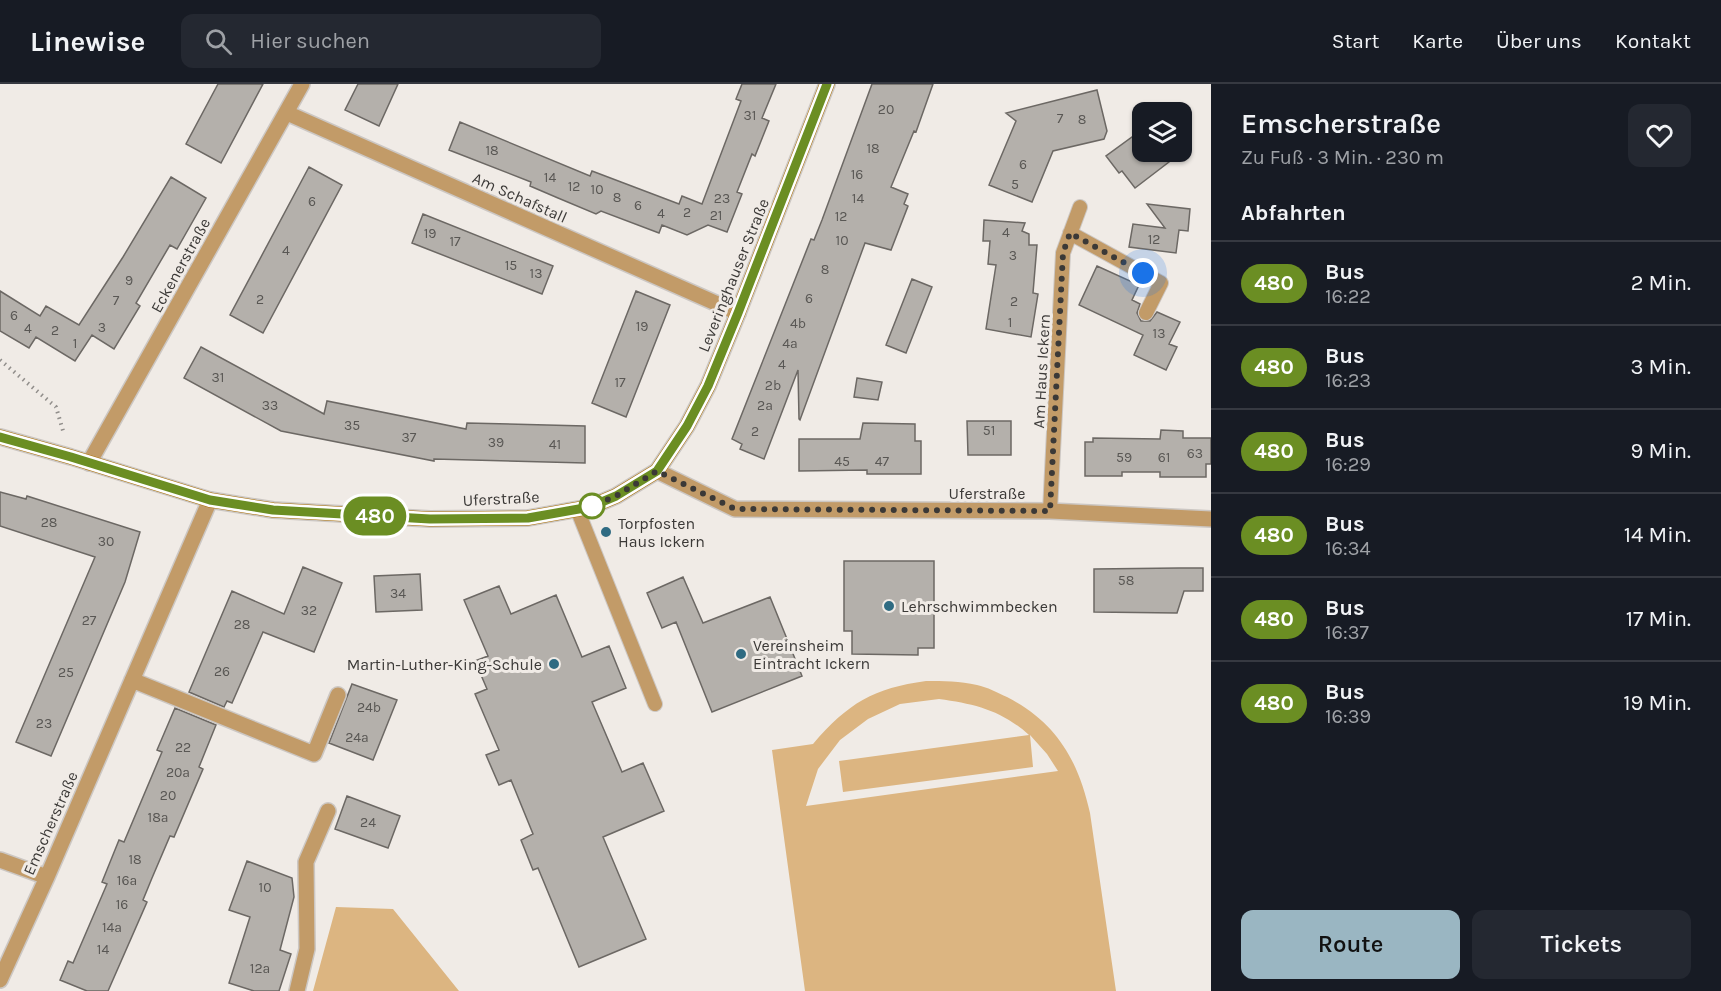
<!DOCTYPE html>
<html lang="de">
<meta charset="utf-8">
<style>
body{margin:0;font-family:Karla,sans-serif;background:#242831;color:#f1f3f6;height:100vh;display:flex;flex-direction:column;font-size:22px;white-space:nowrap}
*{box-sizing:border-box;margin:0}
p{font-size:20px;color:#9ea1a6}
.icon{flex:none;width:33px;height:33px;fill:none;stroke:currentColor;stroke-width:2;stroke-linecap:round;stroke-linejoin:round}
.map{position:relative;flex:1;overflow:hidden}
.drawer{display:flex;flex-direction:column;background:#171b24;width:510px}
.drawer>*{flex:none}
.badge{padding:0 12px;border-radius:20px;font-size:21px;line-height:39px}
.controls{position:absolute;left:1132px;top:18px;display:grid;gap:12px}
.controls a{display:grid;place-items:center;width:60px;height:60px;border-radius:12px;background:#171b24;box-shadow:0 2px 4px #0004;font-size:30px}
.you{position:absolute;width:30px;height:30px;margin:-15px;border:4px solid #fff;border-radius:50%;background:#1a73e8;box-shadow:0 0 0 9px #1a73e833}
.map>.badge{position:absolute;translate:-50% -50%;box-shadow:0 0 0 3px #fff}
h2{padding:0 30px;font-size:22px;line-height:54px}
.round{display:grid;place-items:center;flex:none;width:63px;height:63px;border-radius:12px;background:#242831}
.summary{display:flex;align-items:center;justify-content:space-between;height:102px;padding:0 30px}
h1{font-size:28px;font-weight:600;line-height:45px}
.action{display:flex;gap:12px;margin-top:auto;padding:12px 30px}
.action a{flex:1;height:69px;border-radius:12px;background:#9ab6c2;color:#111;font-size:24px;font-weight:600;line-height:69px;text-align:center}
.action a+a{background:#242831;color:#f1f3f6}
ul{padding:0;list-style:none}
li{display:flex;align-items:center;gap:18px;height:84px;padding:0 30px;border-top:2px solid #363941}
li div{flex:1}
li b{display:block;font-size:22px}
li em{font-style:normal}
li .badge{min-width:66px;font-weight:700;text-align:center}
header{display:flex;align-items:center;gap:36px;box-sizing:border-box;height:84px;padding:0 30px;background:#171b24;border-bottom:2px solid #363941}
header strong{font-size:28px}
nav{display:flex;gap:33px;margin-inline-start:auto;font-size:21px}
.search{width:420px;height:54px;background:#242831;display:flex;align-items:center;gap:15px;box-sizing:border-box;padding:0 21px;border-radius:12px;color:#9ea1a6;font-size:22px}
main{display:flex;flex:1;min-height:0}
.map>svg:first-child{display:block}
.green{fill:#dcb581;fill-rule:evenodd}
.building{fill:#b4b0ab;stroke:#6c6864;stroke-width:1.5}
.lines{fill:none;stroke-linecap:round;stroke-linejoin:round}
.service-casing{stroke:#ccc7c3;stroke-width:16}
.minor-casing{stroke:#ccc7c3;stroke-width:18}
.secondary-casing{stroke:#ccc7c3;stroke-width:18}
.path{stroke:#918e8b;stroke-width:4;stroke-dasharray:1.5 4.5;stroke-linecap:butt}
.service{stroke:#c29b68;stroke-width:14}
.minor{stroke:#c29b68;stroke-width:15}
.secondary{stroke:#ab710a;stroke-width:15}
.line-casing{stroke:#fff;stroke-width:14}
.line{stroke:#6b8e23;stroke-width:9}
.walk{stroke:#3b3937;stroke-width:6;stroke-dasharray:0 10.8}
.stop-dot{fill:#fff;stroke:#6b8e23;stroke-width:3}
.poi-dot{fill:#2f6b82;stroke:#f0ebe6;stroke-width:2}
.labels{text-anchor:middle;stroke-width:6;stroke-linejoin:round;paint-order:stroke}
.number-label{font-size:14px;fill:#595754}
.street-label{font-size:16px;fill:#3b3937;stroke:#f0ebe6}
.poi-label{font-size:16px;fill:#3b3937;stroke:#f0ebe6;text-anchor:start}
</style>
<header>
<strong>Linewise</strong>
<div class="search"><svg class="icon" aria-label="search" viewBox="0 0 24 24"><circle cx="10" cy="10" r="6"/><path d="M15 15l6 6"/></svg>Hier suchen</div>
<nav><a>Start</a><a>Karte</a><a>Über uns</a><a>Kontakt</a></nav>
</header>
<main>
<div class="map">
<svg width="1211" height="907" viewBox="0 0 1211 907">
<rect width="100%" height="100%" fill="#f0ebe6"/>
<path class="green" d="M 926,597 C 943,597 960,597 977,601 C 987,603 998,609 1007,613 C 1057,639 1078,676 1090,729 L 1116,907 L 805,907 L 772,666 L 813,660 C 848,619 874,604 926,597 ZM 939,615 C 975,620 1001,626 1029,651 L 839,677 L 843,708 L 1033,683 L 1030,651 L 1047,670 L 1058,687 L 806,722 L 818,685 L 840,656 L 868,635 L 900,620 Z
M 336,823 L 393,825 L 459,907 L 313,907 Z"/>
<path class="building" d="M 218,0 L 263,0 L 221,79 L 186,60 Z
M 358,0 L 398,0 L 379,42 L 345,26 Z
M 742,0 L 776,0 L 762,34 L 769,37 L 755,72 L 752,70 L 737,108 L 742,110 L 727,148 L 708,141 L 687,151 L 662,141 L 659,149 L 601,127 L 596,130 L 558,114 L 530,102 L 531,98 L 449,66 L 460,38 L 590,92 L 592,87 L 679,120 L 682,112 L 702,120 L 741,17 L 736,15 Z
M 872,0 L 933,0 L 916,48 L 914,47 L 891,103 L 908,110 L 904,120 L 908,122 L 891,166 L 865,159 L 800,336 L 799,335 L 798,286 L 764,375 L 740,365 L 742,360 L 732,355 L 811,155 L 814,156 L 822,136 Z
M 1097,6 L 1107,47 L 1104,55 L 1053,67 L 1032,118 L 989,101 L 1016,37 L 1006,29 Z
M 1143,45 L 1143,68 L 1182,68 L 1135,104 L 1122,87 L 1119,89 L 1106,72 Z
M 309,83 L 342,101 L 263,249 L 230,231 Z
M 171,93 L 206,114 L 177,165 L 170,161 L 136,219 L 140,222 L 114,265 L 92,251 L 75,277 L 36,253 L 29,264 L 0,247 L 0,207 L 40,232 L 46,222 L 79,241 L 123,173 Z
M 1147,120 L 1190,125 L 1188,147 L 1179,146 L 1176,169 L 1129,163 L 1133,140 L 1165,144 Z
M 423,130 L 553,182 L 542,210 L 412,159 Z
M 984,136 L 1025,139 L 1022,147 L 1029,150 L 1029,161 L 1037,161 L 1033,209 L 1038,210 L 1031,253 L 986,245 L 996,181 L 988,180 L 990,157 L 983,157 Z
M 1097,182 L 1139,201 L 1132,216 L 1140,220 L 1137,229 L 1141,237 L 1150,237 L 1157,228 L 1180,238 L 1169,260 L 1177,263 L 1166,286 L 1134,271 L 1143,251 L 1079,221 Z
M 912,195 L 932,203 L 906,269 L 886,261 Z
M 636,207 L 670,221 L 626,333 L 592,319 Z
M 201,263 L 324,330 L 327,317 L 466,345 L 467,339 L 585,342 L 585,379 L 434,375 L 434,377 L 281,347 L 184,294 Z
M 857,294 L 882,298 L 878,316 L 854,313 Z
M 967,337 L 1011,337 L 1011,371 L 968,371 Z
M 863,339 L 915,340 L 915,357 L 921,357 L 921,390 L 867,390 L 867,386 L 799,387 L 799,355 L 860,355 Z
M 1161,346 L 1183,347 L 1183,354 L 1211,354 L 1211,380 L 1206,380 L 1206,393 L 1160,393 L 1160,388 L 1122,388 L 1122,392 L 1085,392 L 1085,358 L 1093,358 L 1093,354 L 1160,355 Z
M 0,408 L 26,415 L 27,412 L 140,448 L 125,498 L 51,672 L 16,658 L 95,473 L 0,442 Z
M 844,477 L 934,477 L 934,564 L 918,564 L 918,571 L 852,570 L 852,547 L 844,547 Z
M 303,483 L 342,499 L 314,568 L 263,548 L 232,619 L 227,617 L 224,623 L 189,608 L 232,507 L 284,530 Z
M 1179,484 L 1203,484 L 1203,507 L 1184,507 L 1177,529 L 1094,528 L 1094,485 Z
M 420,490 L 422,526 L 376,528 L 374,492 Z
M 683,493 L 703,539 L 770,513 L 802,592 L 712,628 L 676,538 L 662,544 L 647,509 Z
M 499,502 L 511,530 L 556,511 L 582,573 L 609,562 L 626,604 L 592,618 L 622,688 L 643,679 L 664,727 L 603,753 L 646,855 L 579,883 L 538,784 L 533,786 L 521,756 L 533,750 L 511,696 L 499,701 L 486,671 L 499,666 L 475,610 L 487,605 L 475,577 L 488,572 L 464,516 Z
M 352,600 L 397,616 L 373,676 L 329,659 Z
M 175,624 L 216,641 L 199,683 L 203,685 L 174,753 L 170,752 L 152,794 L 143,816 L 147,818 L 108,907 L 87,907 L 60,896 L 68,877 L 73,879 L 107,800 L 102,798 L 119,756 L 124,758 L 162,668 L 157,666 Z
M 347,712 L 400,732 L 388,764 L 335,745 Z
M 247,777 L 292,794 L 294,813 L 280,866 L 291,870 L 279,907 L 254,907 L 229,899 L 250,833 L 229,826 Z"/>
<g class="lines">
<defs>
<path id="service" d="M 1070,149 L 1161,199 L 1146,229
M 577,425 L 655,620
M 1050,427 L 1063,169 L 1080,123"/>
<path id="minor" d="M 287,29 L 738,229
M 89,379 L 302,0
M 657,387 L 735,425 L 1050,427 L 1211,435
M 132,596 L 314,670 L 338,611
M 0,776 L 47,793
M 0,896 L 47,793 L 210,416
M 297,907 L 307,865 L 306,778 L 328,727"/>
<path id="secondary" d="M 0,353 L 71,373 L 210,416 L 273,426 L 430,435 L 528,434 L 590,423 L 616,412 L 657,387 L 687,342 L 708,302 L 738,229 L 827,0"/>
</defs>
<use href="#service" class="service-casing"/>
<use href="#minor" class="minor-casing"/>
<use href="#secondary" class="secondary-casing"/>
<path class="path" d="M 0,276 L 56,323 L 64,350"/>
<use href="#service" class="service"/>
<use href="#minor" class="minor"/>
<use href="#secondary" class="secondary"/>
</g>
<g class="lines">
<defs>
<path id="line" d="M 0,353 L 71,373 L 210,416 L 273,426 L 430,435 L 528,434 L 590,423 L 616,412 L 657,387 L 687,342 L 708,302 L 738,229 L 827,0"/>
</defs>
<use href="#line" class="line-casing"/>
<use href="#line" class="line"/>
<path class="walk" d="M 592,422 L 590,423 L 616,412 L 657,387 L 735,425 L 1050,427 L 1063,169 L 1070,149 L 1143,189"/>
</g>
<circle class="stop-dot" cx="592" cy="422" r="12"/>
<g class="poi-dot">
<circle cx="606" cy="448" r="6"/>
<circle cx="889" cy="522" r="6"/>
<circle cx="741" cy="570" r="6"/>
<circle cx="554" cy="580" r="6"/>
</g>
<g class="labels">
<g class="number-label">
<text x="886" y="30">20</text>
<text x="750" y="36">31</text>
<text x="1060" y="39">7</text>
<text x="1082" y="40">8</text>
<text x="873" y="69">18</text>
<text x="492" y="71">18</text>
<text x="1023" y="85">6</text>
<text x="857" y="95">16</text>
<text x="550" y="98">14</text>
<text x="1015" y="105">5</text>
<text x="574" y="107">12</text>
<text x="597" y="110">10</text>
<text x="617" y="118">8</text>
<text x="722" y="119">23</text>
<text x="858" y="119">14</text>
<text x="312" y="122">6</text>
<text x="638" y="126">6</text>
<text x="687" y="133">2</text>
<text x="661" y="134">4</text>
<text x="716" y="136">21</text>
<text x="841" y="137">12</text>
<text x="1006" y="153">4</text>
<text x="430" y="154">19</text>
<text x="1154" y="160">12</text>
<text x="842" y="161">10</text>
<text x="455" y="162">17</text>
<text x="286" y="171">4</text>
<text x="1013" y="176">3</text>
<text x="511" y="186">15</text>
<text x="825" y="190">8</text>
<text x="536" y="194">13</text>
<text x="129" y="201">9</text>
<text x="809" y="219">6</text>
<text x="260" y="220">2</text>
<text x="116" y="221">7</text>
<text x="1014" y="222">2</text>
<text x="14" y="236">6</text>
<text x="1010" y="243">1</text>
<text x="798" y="244">4b</text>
<text x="642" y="247">19</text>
<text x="102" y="248">3</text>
<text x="28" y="249">4</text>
<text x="55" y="251">2</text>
<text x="1159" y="254">13</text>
<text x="75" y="264">1</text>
<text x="790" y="264">4a</text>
<text x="782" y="285">4</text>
<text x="218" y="298">31</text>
<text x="620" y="303">17</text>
<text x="773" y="306">2b</text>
<text x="270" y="326">33</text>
<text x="765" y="326">2a</text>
<text x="352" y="346">35</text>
<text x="989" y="351">51</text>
<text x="755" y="352">2</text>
<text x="409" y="358">37</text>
<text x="496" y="363">39</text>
<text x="555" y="365">41</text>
<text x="1195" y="374">63</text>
<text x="1124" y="378">59</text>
<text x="1164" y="378">61</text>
<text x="842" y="382">45</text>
<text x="882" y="382">47</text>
<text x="49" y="443">28</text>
<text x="106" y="462">30</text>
<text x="1126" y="501">58</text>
<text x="398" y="514">34</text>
<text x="309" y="531">32</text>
<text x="89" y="541">27</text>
<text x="242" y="545">28</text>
<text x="222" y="592">26</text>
<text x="66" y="593">25</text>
<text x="369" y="628">24b</text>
<text x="44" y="644">23</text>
<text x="357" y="658">24a</text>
<text x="183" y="668">22</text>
<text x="178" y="693">20a</text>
<text x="168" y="716">20</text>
<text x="158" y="738">18a</text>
<text x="368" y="743">24</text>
<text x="135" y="780">18</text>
<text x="127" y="801">16a</text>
<text x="265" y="808">10</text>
<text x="122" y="825">16</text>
<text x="112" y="848">14a</text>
<text x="103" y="870">14</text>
<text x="260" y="889">12a</text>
</g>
<g class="street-label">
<text transform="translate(520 113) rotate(24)" y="6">Am Schafstall</text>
<text transform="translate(180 181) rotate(-61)" y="6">Eckenerstraße</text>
<text transform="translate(733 191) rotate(-68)" y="6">Leveringhauser Straße</text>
<text transform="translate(1041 287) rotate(-87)" y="6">Am Haus Ickern</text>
<text x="987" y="415">Uferstraße</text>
<text transform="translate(501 414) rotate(-3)" y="6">Uferstraße</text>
<text transform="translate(50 739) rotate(-66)" y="6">Emscherstraße</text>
</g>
<g class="poi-label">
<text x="618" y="445">Torpfosten<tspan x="618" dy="18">Haus Ickern</tspan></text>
<text x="901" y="528">Lehrschwimmbecken</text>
<text x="753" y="567">Vereinsheim<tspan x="753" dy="18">Eintracht Ickern</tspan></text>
<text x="542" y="586" text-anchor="end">Martin-Luther-King-Schule</text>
</g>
</g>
</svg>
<div class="controls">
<a><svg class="icon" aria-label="layers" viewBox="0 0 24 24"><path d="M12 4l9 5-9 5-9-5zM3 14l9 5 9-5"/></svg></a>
</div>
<div class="you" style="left:1143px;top:189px"></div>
<b class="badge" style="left:375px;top:432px;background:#6b8e23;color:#fff">480</b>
</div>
<section class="drawer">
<div class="summary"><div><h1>Emscherstraße</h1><p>Zu Fuß · 3 Min. · 230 m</p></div><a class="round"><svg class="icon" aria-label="heart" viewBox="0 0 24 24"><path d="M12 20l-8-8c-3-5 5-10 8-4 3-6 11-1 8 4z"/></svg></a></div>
<h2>Abfahrten</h2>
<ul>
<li><span class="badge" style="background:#6b8e23;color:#fff">480</span><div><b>Bus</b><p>16:22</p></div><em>2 Min.</em></li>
<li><span class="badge" style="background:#6b8e23;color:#fff">480</span><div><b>Bus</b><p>16:23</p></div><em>3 Min.</em></li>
<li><span class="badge" style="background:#6b8e23;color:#fff">480</span><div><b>Bus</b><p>16:29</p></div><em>9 Min.</em></li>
<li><span class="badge" style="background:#6b8e23;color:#fff">480</span><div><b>Bus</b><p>16:34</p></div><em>14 Min.</em></li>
<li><span class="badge" style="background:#6b8e23;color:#fff">480</span><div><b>Bus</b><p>16:37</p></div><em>17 Min.</em></li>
<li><span class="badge" style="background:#6b8e23;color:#fff">480</span><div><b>Bus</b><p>16:39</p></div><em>19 Min.</em></li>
</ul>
<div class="action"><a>Route</a><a>Tickets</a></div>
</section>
</main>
